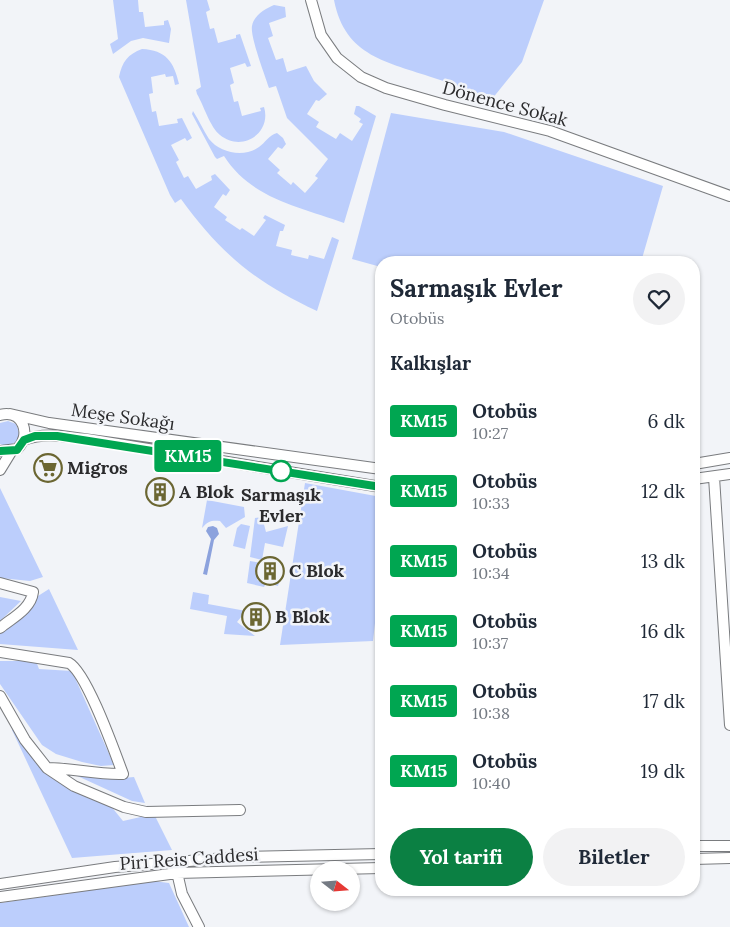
<!DOCTYPE html>
<html lang="tr">
<meta charset="utf-8">
<style>
body{margin:0;font-family:Lora,serif;background:#f2f2f3;color:#1f2937;height:100vh;display:flex;flex-direction:column;font-size:19px;white-space:nowrap}
*{box-sizing:border-box;margin:0}
p{font-size:16px;color:#747a83}
.icon{flex:none;width:28px;height:28px;fill:none;stroke:currentColor;stroke-width:2;stroke-linecap:round;stroke-linejoin:round}
.map{position:relative;flex:1;overflow:hidden}
.sheet{position:absolute;left:375px;top:256px;width:325px;height:640px;display:flex;flex-direction:column;background:#fff;border-radius:20px;box-shadow:0 1px 4px #0004}
.sheet>*{flex:none}
.badge{padding:0 10px;border-radius:4px;font-size:18px;line-height:32px}
.needle{width:32px;rotate:107deg}
.tools{position:absolute;left:310px;top:861px;display:grid;gap:10px}
.tools a{display:grid;place-items:center;width:50px;height:50px;border-radius:50%;background:#fff;box-shadow:0 1px 4px #0004;font-size:25px}
.map>.badge{position:absolute;translate:-50% -50%;box-shadow:0 0 0 2px #fff}
h2{padding:0 15px;font-size:19px;line-height:45px}
.round{display:grid;place-items:center;flex:none;width:52px;height:52px;border-radius:26px;background:#f2f2f3}
.headline{display:flex;align-items:center;justify-content:space-between;height:85px;padding:0 15px}
h1{font-size:24px;font-weight:800;line-height:38px}
.button{display:flex;gap:10px;margin-top:auto;padding:10px 15px}
.button a{flex:1;height:58px;border-radius:30px;background:#0b8043;color:#fff;font-size:20px;font-weight:800;line-height:58px;text-align:center}
.button a+a{background:#f2f2f3;color:#1f2937}
ul{padding:0;list-style:none}
li{display:flex;align-items:center;gap:15px;height:70px;padding:0 15px}
li div{flex:1}
li b{display:block;font-size:19px}
li em{font-style:normal}
li .badge{min-width:55px;font-weight:700;text-align:center}
.map>svg:first-child{display:block}
.green{fill:#bccefc}
.water{fill:#8ca2dd}
.lines{fill:none;stroke-linecap:round;stroke-linejoin:round}
.minor-casing{stroke:#7a7c7f;stroke-width:12}
.minor{stroke:#fff;stroke-width:10}
.line-casing{stroke:#fff;stroke-width:11}
.line{stroke:#00a651;stroke-width:8}
.stop-dot{fill:#fff;stroke:#00a651;stroke-width:2.5}
.labels{text-anchor:middle;stroke-width:5;stroke-linejoin:round;paint-order:stroke}
.street-label{font-size:18px;fill:#2b2b2d;stroke:#f2f4f8}
.poi-label{font-size:18px;font-weight:bold;fill:#2b2b2d;stroke:#f2f4f8;text-anchor:start}
.stop-label{font-size:18px;font-weight:bold;fill:#2b2b2d;stroke:#f2f4f8}
</style>
<div class="map">
<svg width="730" height="927" viewBox="0 0 730 927">
<rect width="100%" height="100%" fill="#f2f4f8"/>
<path class="green" d="M 113,0 L 138,0 L 139,12 L 143,12 L 145,27 L 164,25 L 164,21 L 168,20 L 171,29 L 169,43 L 143,38 L 131,41 L 113,54 L 110,44 L 118,39 Z
M 186,0 L 207,0 L 210,10 L 206,12 L 210,29 L 214,28 L 218,43 L 236,38 L 236,35 L 240,34 L 251,66 L 247,67 L 245,63 L 230,68 L 234,83 L 230,85 L 234,102 L 238,101 L 242,116 L 261,111 L 260,108 L 264,107 C 272,133 242,153 220,135 C 210,127 204,106 197,94 L 196,90 L 201,87 Z
M 334,0 L 544,0 L 522,62 L 492,99 C 473,92 454,84 434,78 C 388,62 345,57 334,0 Z
M 274,5 L 285,7 L 286,17 L 269,23 L 273,36 L 268,38 L 276,60 L 283,58 L 287,72 L 306,66 L 314,81 L 327,94 L 319,101 L 316,100 L 307,114 L 319,122 L 316,127 L 336,139 L 340,133 L 352,141 L 363,124 L 359,122 L 361,119 L 354,114 L 356,106 L 359,106 L 376,116 L 344,223 C 302,207 252,200 224,156 L 217,159 L 215,157 L 192,114 L 193,111 C 199,120 203,130 209,139 C 220,153 244,158 259,147 C 265,143 269,135 277,133 L 283,138 L 286,144 L 282,149 L 278,147 L 268,159 L 280,170 L 277,173 L 291,185 L 293,182 L 305,193 L 318,178 L 315,176 L 328,159 L 287,118 L 276,86 L 269,88 C 265,75 250,37 252,26 C 254,15 265,9 274,5 Z
M 142,49 C 166,50 174,62 179,84 L 175,85 L 173,76 L 166,77 L 165,74 L 151,77 L 153,93 L 149,94 L 152,112 L 156,111 L 159,126 L 178,123 L 177,119 L 182,118 L 192,138 L 187,141 L 185,138 L 171,145 L 179,160 L 176,162 L 184,178 L 188,176 L 196,189 L 212,180 L 211,176 L 215,174 L 230,190 L 226,196 L 223,194 L 214,207 L 227,217 L 225,220 L 240,230 L 242,228 L 254,236 L 266,220 L 263,218 L 265,215 L 285,225 L 283,231 L 280,231 L 276,246 L 292,250 L 291,255 L 308,259 L 309,255 L 324,259 L 332,237 L 339,240 L 317,311 C 255,282 221,254 181,199 L 175,203 L 170,195 L 119,77 C 122,62 128,54 142,49 Z
M 391,113 L 504,132 L 663,186 L 641,262 L 381,262 L 381,267 L 352,259 Z
M 8,421 L 16,424 L 20,435 L 17,442 L 6,446 L 0,444 L 0,423 Z
M 305,483 L 381,497 L 381,569 L 373,641 L 280,645 Z
M 0,488 L 43,577 L 30,581 L 0,578 Z
M 207,500 L 244,507 L 245,517 L 226,528 L 220,521 C 212,520 208,521 202,528 Z
M 262,517 L 266,532 L 288,526 L 283,547 L 265,543 L 262,560 L 250,557 L 255,518 Z
M 241,524 L 250,526 L 245,549 L 233,546 L 237,528 Z
M 250,561 L 261,563 L 257,580 L 265,582 L 266,579 L 279,582 L 278,586 L 266,583 L 264,587 L 247,583 Z
M 49,589 L 78,650 L 0,644 L 0,633 L 23,614 L 38,596 Z
M 193,592 L 209,595 L 208,604 L 246,611 L 237,622 L 255,636 L 224,634 L 227,616 L 190,609 Z
M 0,597 L 21,601 L 0,621 Z
M 0,661 L 36,661 L 39,669 L 72,671 L 114,765 L 101,766 L 82,762 L 56,754 L 42,745 L 0,684 Z
M 13,723 L 39,764 L 52,778 L 110,805 L 123,821 L 154,814 L 172,850 L 72,858 L 12,730 Z
M 73,774 L 112,779 L 134,777 L 145,803 L 132,801 Z
M 153,881 L 169,883 L 189,927 L 0,927 L 0,903 Z"/>
<path class="water" d="M 213,526 L 217,528 L 219,534 L 214,540 L 207,575 L 203,574 L 211,539 L 206,531 L 208,527 Z"/>
<g class="lines">
<defs>
<path id="minor" d="M 311,0 L 321,35 L 337,58 L 361,77 L 386,88 L 445,105 L 550,131 L 730,196
M 10,414 L 49,423 L 381,469
M 0,415 C 23,409 32,435 17,449 L 0,451
M 24,440 C 45,432 66,437 87,439 L 381,487
M 694,464 L 730,458
M 0,470 L 11,452
M 714,477 L 730,725
M 694,479 L 730,474
M 0,583 L 33,592 C 31,609 12,618 0,628
M 0,652 L 69,663 C 87,673 115,753 123,774 C 97,775 73,768 47,768
M 0,696 L 25,740 L 47,768 L 74,786 L 124,807 L 146,812 L 240,810
M 694,846 L 730,846
M 694,859 L 730,858
M 176,868 L 182,894 L 199,927
M 0,884 L 115,867 L 238,857 L 381,854
M 0,897 L 177,873 L 381,868"/>
</defs>
<use href="#minor" class="minor-casing"/>
<use href="#minor" class="minor"/>
</g>
<g class="lines">
<defs>
<path id="line" d="M 0,451 L 17,450 L 24,440 L 35,436 L 57,436 L 381,487"/>
</defs>
<use href="#line" class="line-casing"/>
<use href="#line" class="line"/>
</g>
<defs>
<symbol id="supermarket-ring" viewBox="-11 -11 22 22"><circle r="9.5" fill="#f2f4f8" stroke="#6b6632" stroke-width="1.5"/><path d="M-6-5.5h2.5l.6 2H6L4.5 2H-2.5L-4.4-4H-6ZM-1.5 3.2a1.3 1.3 0 1 0 .1 0ZM3 3.2a1.3 1.3 0 1 0 .1 0Z" fill="#6b6632"/></symbol>
<symbol id="building-ring" viewBox="-11 -11 22 22"><circle r="9.5" fill="#f2f4f8" stroke="#6b6632" stroke-width="1.5"/><path d="M-4-6H4V6H1V3H-1V6H-4ZM-2.5-4.3h1.7v1.8h-1.7ZM.8-4.3h1.7v1.8H.8ZM-2.5-1h1.7V.8h-1.7ZM.8-1h1.7V.8H.8Z" fill="#6b6632"/></symbol>
</defs>
<g fill-rule="evenodd">
<use href="#supermarket-ring" x="32" y="452" width="32" height="32"/>
<use href="#building-ring" x="144" y="476" width="32" height="32"/>
<use href="#building-ring" x="254" y="555" width="32" height="32"/>
<use href="#building-ring" x="240" y="601" width="32" height="32"/>
</g>
<circle class="stop-dot" cx="281" cy="471" r="10"/>
<g class="labels">
<g class="street-label">
<text transform="translate(505 104) rotate(15)" y="6">Dönence Sokak</text>
<text transform="translate(123 417) rotate(8)" y="6">Meşe Sokağı</text>
<text transform="translate(189 859) rotate(-4)" y="6">Piri Reis Caddesi</text>
</g>
<g class="poi-label">
<text x="67" y="474">Migros</text>
<text x="179" y="498">A Blok</text>
<text x="289" y="577">C Blok</text>
<text x="275" y="623">B Blok</text>
</g>
<g class="stop-label">
<text x="281" y="501">Sarmaşık<tspan x="281" dy="21">Evler</tspan></text>
</g>
</g>
</svg>
<div class="tools">
<a><svg class="needle" viewBox="-14 -14 28 28"><path d="M0-13l5 13h-10z" fill="#e53935"/><path d="M0 13l5-13h-10z" fill="#747a83"/></svg></a>
</div>
<b class="badge" style="left:188px;top:456px;background:#00a651;color:#fff">KM15</b>
<section class="sheet">
<div class="headline"><div><h1>Sarmaşık Evler</h1><p>Otobüs</p></div><a class="round"><svg class="icon" aria-label="heart" viewBox="0 0 24 24"><path d="M12 20l-8-8c-3-5 5-10 8-4 3-6 11-1 8 4z"/></svg></a></div>
<h2>Kalkışlar</h2>
<ul>
<li><span class="badge" style="background:#00a651;color:#fff">KM15</span><div><b>Otobüs</b><p>10:27</p></div><em>6 dk</em></li>
<li><span class="badge" style="background:#00a651;color:#fff">KM15</span><div><b>Otobüs</b><p>10:33</p></div><em>12 dk</em></li>
<li><span class="badge" style="background:#00a651;color:#fff">KM15</span><div><b>Otobüs</b><p>10:34</p></div><em>13 dk</em></li>
<li><span class="badge" style="background:#00a651;color:#fff">KM15</span><div><b>Otobüs</b><p>10:37</p></div><em>16 dk</em></li>
<li><span class="badge" style="background:#00a651;color:#fff">KM15</span><div><b>Otobüs</b><p>10:38</p></div><em>17 dk</em></li>
<li><span class="badge" style="background:#00a651;color:#fff">KM15</span><div><b>Otobüs</b><p>10:40</p></div><em>19 dk</em></li>
</ul>
<div class="button"><a>Yol tarifi</a><a>Biletler</a></div>
</section>
</div>
